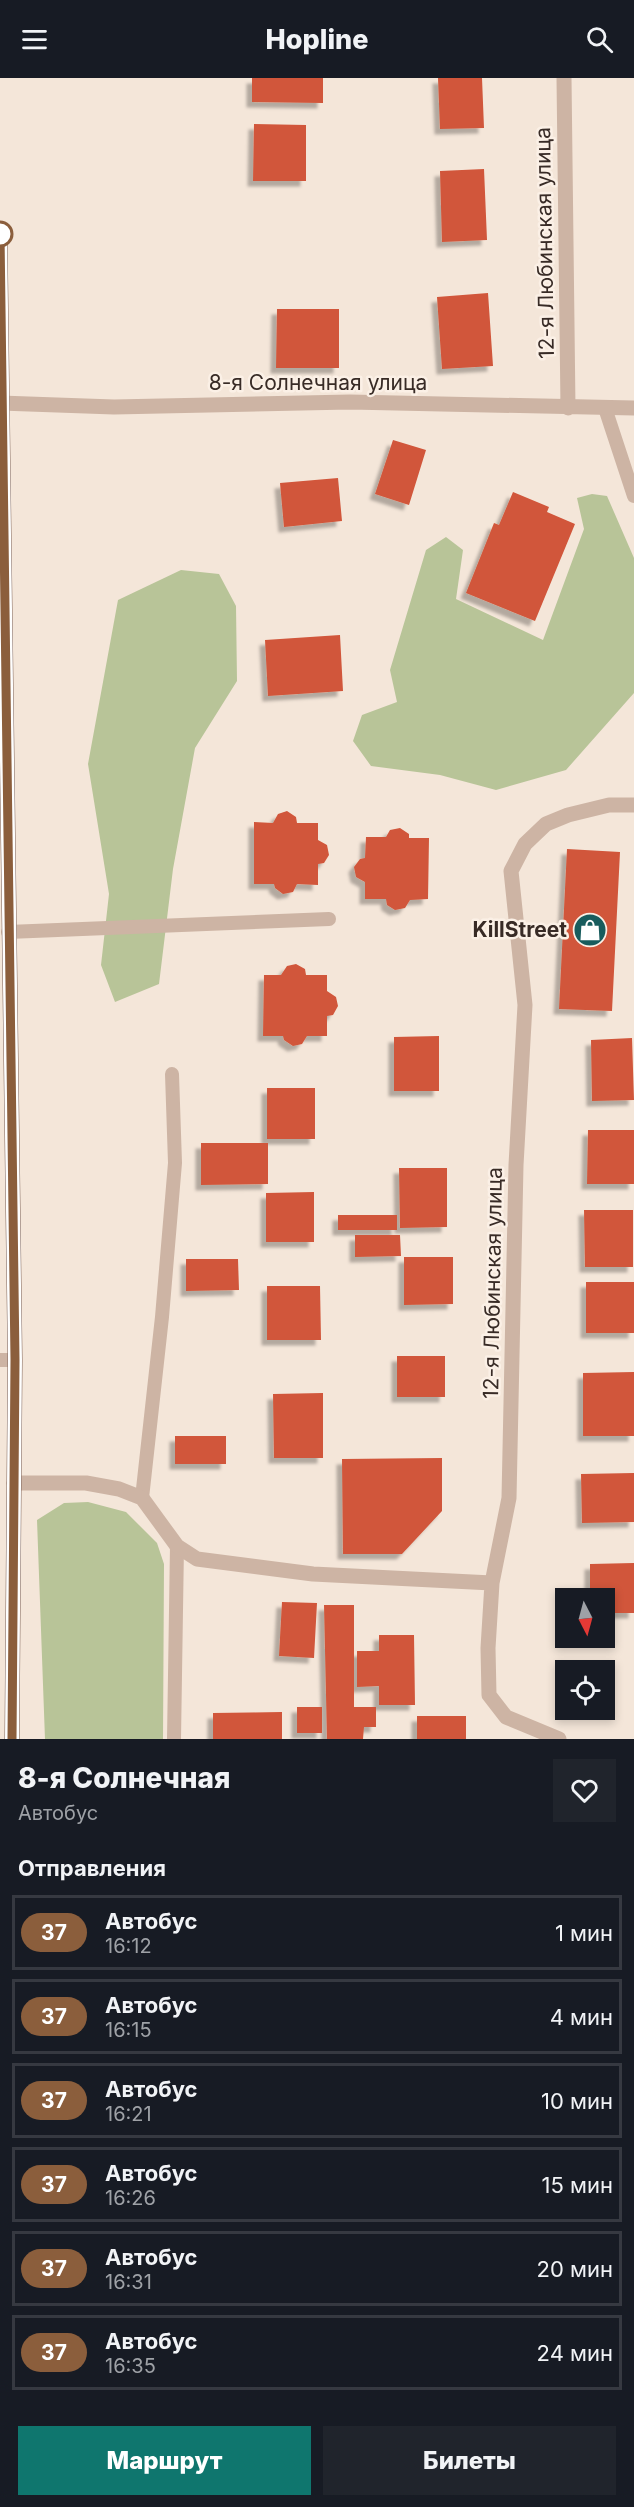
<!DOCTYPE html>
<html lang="ru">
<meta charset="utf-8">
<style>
body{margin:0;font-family:Inter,sans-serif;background:#20242c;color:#f1f3f6;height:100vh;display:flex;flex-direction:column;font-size:22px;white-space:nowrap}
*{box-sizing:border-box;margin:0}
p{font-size:20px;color:#9ea1a6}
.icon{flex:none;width:33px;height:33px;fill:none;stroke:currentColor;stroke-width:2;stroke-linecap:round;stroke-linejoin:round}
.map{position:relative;height:1661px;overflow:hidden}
.panel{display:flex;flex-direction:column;background:#171b24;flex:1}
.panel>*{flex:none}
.badge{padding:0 12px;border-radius:20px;font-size:21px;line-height:39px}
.needle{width:39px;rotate:174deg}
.fabs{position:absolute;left:555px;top:1510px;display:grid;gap:12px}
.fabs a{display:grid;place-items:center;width:60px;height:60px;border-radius:0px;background:#171b24;box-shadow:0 3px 9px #0003;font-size:30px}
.map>.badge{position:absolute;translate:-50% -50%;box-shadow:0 0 0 3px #fff}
h2{padding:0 18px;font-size:22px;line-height:54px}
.round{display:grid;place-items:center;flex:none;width:63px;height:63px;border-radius:0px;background:#20242c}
.headline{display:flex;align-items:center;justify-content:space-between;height:102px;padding:0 18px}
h1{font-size:28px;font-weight:800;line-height:45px}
.action{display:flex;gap:12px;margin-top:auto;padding:12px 18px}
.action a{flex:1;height:69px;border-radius:0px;background:#0f766e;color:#fff;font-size:24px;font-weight:800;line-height:69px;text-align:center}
.action a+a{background:#20242c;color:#f1f3f6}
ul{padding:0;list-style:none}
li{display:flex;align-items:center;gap:18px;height:75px;margin:0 12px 9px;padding:0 6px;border:3px solid #363941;border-radius:0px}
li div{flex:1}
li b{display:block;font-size:22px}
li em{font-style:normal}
li .badge{min-width:66px;font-weight:700;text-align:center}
header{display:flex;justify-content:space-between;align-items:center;height:78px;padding:0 18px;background:#171b24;font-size:27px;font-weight:800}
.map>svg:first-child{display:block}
.green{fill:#b8c498}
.building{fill:#d1563a;filter:url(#shadow)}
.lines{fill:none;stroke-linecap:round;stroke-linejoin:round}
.lane{stroke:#cdb4a4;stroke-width:14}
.street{stroke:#cdb4a4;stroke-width:15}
.primary{stroke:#7b6056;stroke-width:15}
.line-casing{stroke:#fff;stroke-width:14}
.line{stroke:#8b5e3c;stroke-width:9}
.stop-dot{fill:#fff;stroke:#8b5e3c;stroke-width:3}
.labels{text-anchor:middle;stroke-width:5;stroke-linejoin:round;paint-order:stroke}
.street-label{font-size:21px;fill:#382b26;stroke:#fbf0e6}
.poi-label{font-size:21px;font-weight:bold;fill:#382b26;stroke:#fbf0e6;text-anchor:end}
</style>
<header><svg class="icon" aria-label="menu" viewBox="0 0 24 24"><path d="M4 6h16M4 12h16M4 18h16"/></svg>Hopline<svg class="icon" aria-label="search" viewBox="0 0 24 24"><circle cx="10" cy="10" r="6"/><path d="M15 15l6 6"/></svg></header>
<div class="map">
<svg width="634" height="1661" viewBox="0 0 634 1661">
<defs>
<filter id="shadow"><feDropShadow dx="-5.5" dy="5.5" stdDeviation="1.5" flood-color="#0004"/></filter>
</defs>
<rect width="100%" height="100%" fill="#f4e6d9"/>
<path class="green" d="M 592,416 L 607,418 L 634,480 L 634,615 L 566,692 L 496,712 L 440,697 L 371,688 L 353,663 L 362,637 L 397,624 L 390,592 L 426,472 L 446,459 L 463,472 L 456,521 L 543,562 L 584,451 L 577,420 Z
M 181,492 L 219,496 L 236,528 L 237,603 L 195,670 L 173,791 L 159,906 L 115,924 L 101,887 L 109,816 L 88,686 L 118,522 Z
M 88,1424 L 126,1434 L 157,1465 L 164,1486 L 163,1661 L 45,1661 L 37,1442 L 64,1425 Z"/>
<path class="building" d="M 252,0 L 323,0 L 323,25 L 252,24 Z
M 438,0 L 482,0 L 484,50 L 440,51 Z
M 254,46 L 306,47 L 306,103 L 253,103 Z
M 484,91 L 487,162 L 442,164 L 440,93 Z
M 488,215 L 493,288 L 442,291 L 437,219 Z
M 277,231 L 339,231 L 339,290 L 276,290 Z
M 393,362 L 426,372 L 409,427 L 375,416 Z
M 338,400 L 342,443 L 284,449 L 280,405 Z
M 513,414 L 549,429 L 547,434 L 575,446 L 535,543 L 466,515 L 494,445 L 499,447 Z
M 340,557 L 343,613 L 268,618 L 265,562 Z
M 287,733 L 296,739 L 297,745 L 318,745 L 318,762 L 327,767 L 329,777 L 324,785 L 318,786 L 318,807 L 297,806 L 293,814 L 283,816 L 275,810 L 274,806 L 254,806 L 254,744 L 273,745 L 278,736 Z
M 400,750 L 409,756 L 409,760 L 429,760 L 428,821 L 410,822 L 405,830 L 395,832 L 387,827 L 386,821 L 365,821 L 365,804 L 356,799 L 354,789 L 360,781 L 365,780 L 366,759 L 386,759 L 390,752 Z
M 567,771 L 620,774 L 612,933 L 559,931 Z
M 296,886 L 305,891 L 306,897 L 327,897 L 327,913 L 336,919 L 338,928 L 333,937 L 327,938 L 327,958 L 307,958 L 302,966 L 293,968 L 284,962 L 283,958 L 263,958 L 264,897 L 281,897 L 287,888 Z
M 439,958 L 439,1013 L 394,1013 L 394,959 Z
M 632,960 L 634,1022 L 592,1023 L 591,962 Z
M 267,1010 L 315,1010 L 315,1061 L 267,1061 Z
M 588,1052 L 634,1052 L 634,1106 L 587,1106 Z
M 201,1065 L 268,1065 L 268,1106 L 201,1107 Z
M 399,1090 L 447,1090 L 447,1149 L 400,1150 Z
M 314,1114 L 314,1164 L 266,1164 L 266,1115 Z
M 584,1132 L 633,1132 L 633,1189 L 585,1189 Z
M 338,1137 L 397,1137 L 397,1152 L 338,1152 Z
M 355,1157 L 400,1157 L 401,1178 L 355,1179 Z
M 404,1179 L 453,1179 L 453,1226 L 404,1227 Z
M 186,1181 L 238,1181 L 239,1212 L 186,1213 Z
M 586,1204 L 634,1204 L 634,1255 L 586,1255 Z
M 267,1208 L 320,1208 L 321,1262 L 267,1262 Z
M 397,1278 L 445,1278 L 445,1319 L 397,1319 Z
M 634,1294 L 634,1358 L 583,1358 L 583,1295 Z
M 323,1315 L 323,1380 L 274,1380 L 273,1316 Z
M 175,1358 L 226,1358 L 226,1386 L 175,1386 Z
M 442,1380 L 442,1433 L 402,1476 L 343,1476 L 342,1381 Z
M 634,1395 L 634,1444 L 582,1445 L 581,1396 Z
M 634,1485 L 634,1535 L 604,1535 L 604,1521 L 590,1521 L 590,1486 Z
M 282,1524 L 317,1525 L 314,1580 L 279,1578 Z
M 324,1527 L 354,1527 L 354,1629 L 376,1629 L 376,1649 L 364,1649 L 363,1661 L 327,1661 Z
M 379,1557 L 414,1557 L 415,1627 L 379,1627 L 379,1608 L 357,1609 L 357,1573 L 379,1573 Z
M 297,1629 L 322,1629 L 322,1655 L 297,1655 Z
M 282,1634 L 282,1661 L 213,1661 L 213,1635 Z
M 417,1638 L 466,1638 L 466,1661 L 417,1661 Z"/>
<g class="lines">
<path class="lane" d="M 605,330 L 634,418
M 8,854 L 329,841
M 0,1282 L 15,1282
M 142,1420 L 162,1239 L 175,1085 L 172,996
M 174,1661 L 177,1468"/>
<path class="street" d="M 564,0 L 568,330
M 0,325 L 114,329 L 350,324 L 634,330
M 14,1405 L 86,1405 L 119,1411 L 142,1420 L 177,1468 L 197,1481 L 313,1496 L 492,1505
M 559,1661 L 506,1639 L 489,1617 L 488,1570 L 492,1505 L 509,1420 L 516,1087 L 525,927 L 511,793 L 525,766 L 546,746 L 568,737 L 609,727 L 634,727"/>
<path class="primary" d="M 0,159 L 15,1282 L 12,1661"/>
</g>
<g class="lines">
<defs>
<path id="line" d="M 0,156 L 15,1282 L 12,1661"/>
</defs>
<use href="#line" class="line-casing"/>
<use href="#line" class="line"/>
</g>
<defs>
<symbol id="shop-disc" viewBox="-11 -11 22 22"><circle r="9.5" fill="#185c5d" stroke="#fbf0e6"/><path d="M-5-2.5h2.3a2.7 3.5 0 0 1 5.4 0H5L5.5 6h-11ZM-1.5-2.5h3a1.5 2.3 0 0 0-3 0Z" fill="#fff"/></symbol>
</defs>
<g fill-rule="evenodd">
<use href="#shop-disc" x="571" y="833" width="38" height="38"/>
</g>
<circle class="stop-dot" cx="0" cy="156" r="12"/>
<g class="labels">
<g class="street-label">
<text transform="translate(545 165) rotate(-91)" y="7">12-я Любинская улица</text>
<text x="318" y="312">8-я Солнечная улица</text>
<text transform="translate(493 1205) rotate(-89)" y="7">12-я Любинская улица</text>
</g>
<g class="poi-label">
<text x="567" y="859">KillStreet</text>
</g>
</g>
</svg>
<div class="fabs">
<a><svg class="needle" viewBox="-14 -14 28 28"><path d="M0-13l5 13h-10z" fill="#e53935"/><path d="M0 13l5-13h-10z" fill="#9ea1a6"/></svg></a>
<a><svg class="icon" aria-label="locate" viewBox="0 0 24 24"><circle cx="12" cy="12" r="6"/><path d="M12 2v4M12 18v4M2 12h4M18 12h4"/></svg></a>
</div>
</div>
<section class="panel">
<div class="headline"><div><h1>8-я Солнечная</h1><p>Автобус</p></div><a class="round"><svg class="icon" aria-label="heart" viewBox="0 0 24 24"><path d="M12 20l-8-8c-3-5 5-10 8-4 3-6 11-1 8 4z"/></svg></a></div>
<h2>Отправления</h2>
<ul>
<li><span class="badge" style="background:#8b5e3c;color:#fff">37</span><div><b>Автобус</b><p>16:12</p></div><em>1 мин</em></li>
<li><span class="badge" style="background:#8b5e3c;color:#fff">37</span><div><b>Автобус</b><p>16:15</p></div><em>4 мин</em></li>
<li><span class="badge" style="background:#8b5e3c;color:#fff">37</span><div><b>Автобус</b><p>16:21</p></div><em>10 мин</em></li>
<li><span class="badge" style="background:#8b5e3c;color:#fff">37</span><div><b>Автобус</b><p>16:26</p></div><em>15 мин</em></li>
<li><span class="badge" style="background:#8b5e3c;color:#fff">37</span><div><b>Автобус</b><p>16:31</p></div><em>20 мин</em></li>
<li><span class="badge" style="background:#8b5e3c;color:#fff">37</span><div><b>Автобус</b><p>16:35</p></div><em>24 мин</em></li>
</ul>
<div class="action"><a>Маршрут</a><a>Билеты</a></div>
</section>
